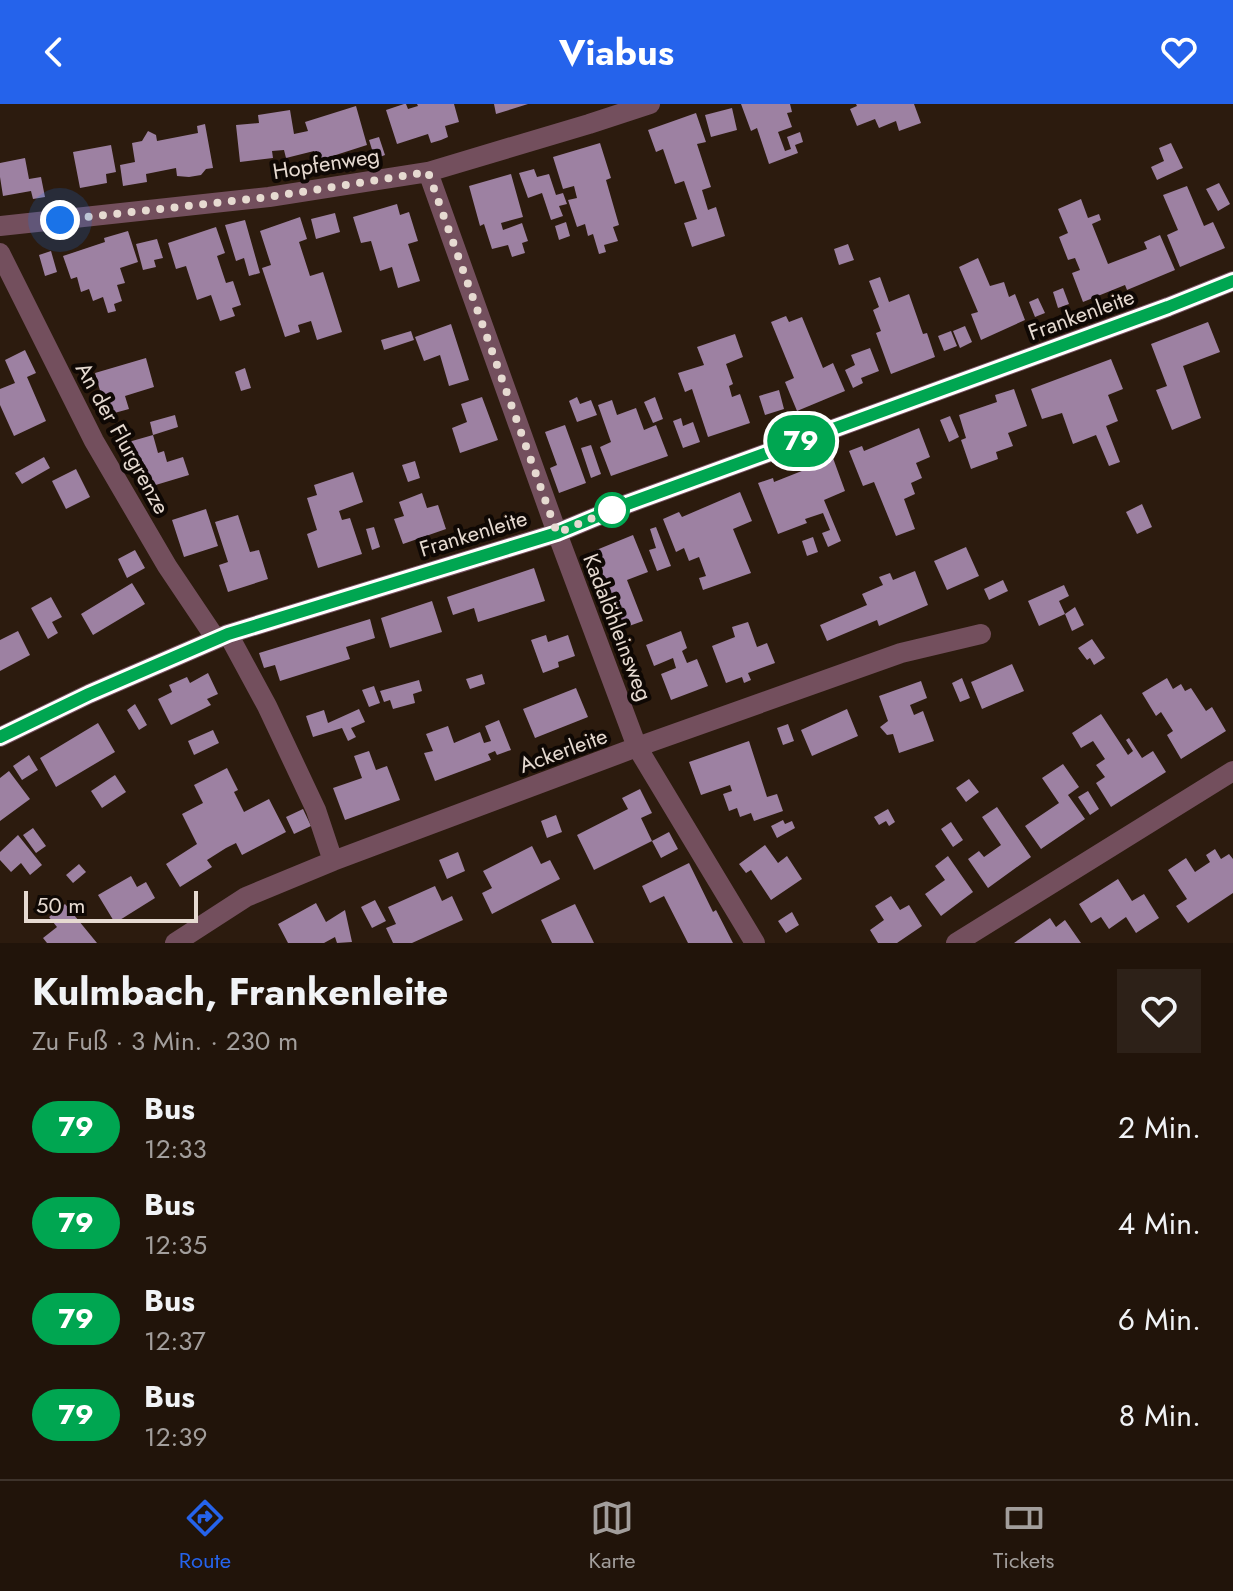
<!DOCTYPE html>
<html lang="de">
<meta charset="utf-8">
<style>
body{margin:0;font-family:Jost,sans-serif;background:#2d2118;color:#f1f3f6;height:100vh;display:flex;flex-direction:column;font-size:30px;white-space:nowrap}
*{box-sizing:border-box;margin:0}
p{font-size:26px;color:#a29e9c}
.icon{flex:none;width:44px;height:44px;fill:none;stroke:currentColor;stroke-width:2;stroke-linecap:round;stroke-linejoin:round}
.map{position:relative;height:839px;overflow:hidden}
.side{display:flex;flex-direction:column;background:#21140a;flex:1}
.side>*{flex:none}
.badge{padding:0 16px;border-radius:26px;font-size:28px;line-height:52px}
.scale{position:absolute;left:24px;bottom:20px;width:174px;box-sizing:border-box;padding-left:8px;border:4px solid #e6dad1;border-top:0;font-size:22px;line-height:28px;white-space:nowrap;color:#e6dad1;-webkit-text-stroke:6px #0f0804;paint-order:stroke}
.you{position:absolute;width:40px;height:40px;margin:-20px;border:6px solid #fff;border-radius:50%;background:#1a73e8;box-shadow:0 0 0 12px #1a73e833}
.map>.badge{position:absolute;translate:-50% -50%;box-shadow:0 0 0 4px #fff}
.round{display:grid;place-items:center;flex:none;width:84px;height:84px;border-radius:0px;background:#2d2118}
.summary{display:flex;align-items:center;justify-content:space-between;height:136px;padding:0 32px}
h1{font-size:38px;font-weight:700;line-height:60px}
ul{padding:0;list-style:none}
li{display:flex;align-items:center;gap:24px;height:96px;padding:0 32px}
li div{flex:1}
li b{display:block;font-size:30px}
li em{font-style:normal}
li .badge{min-width:88px;font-weight:700;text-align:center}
header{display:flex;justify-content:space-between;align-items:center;height:104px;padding:0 32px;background:#2563eb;color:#fff;font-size:36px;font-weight:700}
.tab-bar{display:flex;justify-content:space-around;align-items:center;height:112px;border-top:2px solid #3e332b;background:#21140a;font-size:22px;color:#a29e9c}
.tab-bar a{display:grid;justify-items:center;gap:4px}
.tab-bar .active{color:#2563eb}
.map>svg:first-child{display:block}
.building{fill:#9d81a2}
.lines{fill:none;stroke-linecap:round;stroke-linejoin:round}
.street{stroke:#734f5d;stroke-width:20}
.line-casing{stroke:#fff;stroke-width:18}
.line{stroke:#00a651;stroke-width:12}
.walk{stroke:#e6dad1;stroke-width:8;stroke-dasharray:0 14.4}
.stop-dot{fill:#fff;stroke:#00a651;stroke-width:4}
.labels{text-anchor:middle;stroke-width:8;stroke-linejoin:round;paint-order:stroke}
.street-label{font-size:22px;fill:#e6dad1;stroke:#0f0804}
</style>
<header><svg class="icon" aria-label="back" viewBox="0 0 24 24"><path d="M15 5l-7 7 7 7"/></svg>Viabus<svg class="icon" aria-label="heart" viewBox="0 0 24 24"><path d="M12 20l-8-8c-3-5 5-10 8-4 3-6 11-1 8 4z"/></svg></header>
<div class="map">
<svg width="1233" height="839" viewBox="0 0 1233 839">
<rect width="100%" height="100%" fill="#2c1b0e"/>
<path class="building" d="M 404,0 L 406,0 L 408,5 L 418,2 L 417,0 L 454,0 L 459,18 L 445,22 L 448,33 L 441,36 L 431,39 L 428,30 L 397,40 L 386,6 Z
M 494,0 L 528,0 L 496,10 Z
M 741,0 L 790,0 L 792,8 L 787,9 L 792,23 L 778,28 L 785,47 L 791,45 L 787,33 L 800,28 L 803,38 L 795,41 L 798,49 L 769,60 L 757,24 L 751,27 Z
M 856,0 L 914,0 L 921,19 L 899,27 L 896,17 L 879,24 L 875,15 L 857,22 L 850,5 L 857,2 Z
M 356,2 L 367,41 L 317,57 L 314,47 L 286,54 L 284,46 L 272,47 L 273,54 L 240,58 L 236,21 L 259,19 L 258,11 L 290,6 L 294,30 L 308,27 L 305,18 Z
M 732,4 L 737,26 L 711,33 L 705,11 Z
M 696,9 L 706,38 L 697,40 L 711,83 L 702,86 L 708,106 L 716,103 L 725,132 L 692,143 L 684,119 L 697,115 L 684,77 L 675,80 L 663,45 L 656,48 L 648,26 Z
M 205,20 L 213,64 L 206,65 L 201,71 L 189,73 L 177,72 L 176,64 L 146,70 L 147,78 L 123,82 L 120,61 L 135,58 L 132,39 L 142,37 L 148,27 L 156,31 L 157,37 L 198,29 L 197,22 Z
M 379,33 L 385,51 L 375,55 L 369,36 Z
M 600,39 L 611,74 L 606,76 L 619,121 L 613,123 L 618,137 L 604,141 L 606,148 L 599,150 L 593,130 L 588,132 L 585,120 L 577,123 L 568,96 L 577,94 L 574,82 L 563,85 L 553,53 Z
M 1171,39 L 1183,64 L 1157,76 L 1151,63 L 1164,57 L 1159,44 Z
M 111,41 L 116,68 L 106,70 L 107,79 L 80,84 L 73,48 Z
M 25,54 L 29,75 L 41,73 L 45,93 L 33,95 L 31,87 L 3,92 L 0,73 L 0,59 Z
M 534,65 L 537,73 L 549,70 L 556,91 L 563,89 L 567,100 L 559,102 L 563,112 L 551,116 L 542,89 L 528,94 L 519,69 Z
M 511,70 L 523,113 L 501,119 L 503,126 L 522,119 L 528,137 L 522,139 L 525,149 L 512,153 L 508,141 L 492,145 L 484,120 L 480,122 L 469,82 Z
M 1219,79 L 1230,100 L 1218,107 L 1206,85 Z
M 1187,82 L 1204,122 L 1213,118 L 1225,144 L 1180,163 L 1167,131 L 1178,126 L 1163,91 Z
M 1081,95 L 1088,114 L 1099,110 L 1101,116 L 1092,120 L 1108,160 L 1147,145 L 1144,138 L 1160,131 L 1175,166 L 1127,186 L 1125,181 L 1083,198 L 1072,169 L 1080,166 L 1075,154 L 1068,156 L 1059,133 L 1068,129 L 1058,105 Z
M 397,100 L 400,111 L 409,108 L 418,137 L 408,140 L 420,177 L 398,184 L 392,163 L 380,167 L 371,137 L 361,139 L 353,113 Z
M 335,109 L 340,128 L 316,135 L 311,115 Z
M 300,113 L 307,135 L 299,138 L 310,172 L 323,168 L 342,228 L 317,236 L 311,217 L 298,221 L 300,228 L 285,233 L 262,164 L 271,161 L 260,127 Z
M 245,116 L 260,169 L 249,172 L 244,154 L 236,157 L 225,121 Z
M 566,118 L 570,132 L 559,136 L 555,122 Z
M 216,123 L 225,149 L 217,152 L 226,179 L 233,177 L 241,201 L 232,204 L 235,212 L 220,217 L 211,191 L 197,196 L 186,162 L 176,165 L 168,139 Z
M 128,127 L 138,158 L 120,164 L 125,179 L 117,181 L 122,197 L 114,200 L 116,207 L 108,209 L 103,193 L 93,197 L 89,185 L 81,188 L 77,173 L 71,175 L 63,152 L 105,138 L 104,134 Z
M 157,135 L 163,154 L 154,156 L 156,163 L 143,166 L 136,140 Z
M 848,140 L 854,156 L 839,161 L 834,145 Z
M 51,147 L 57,168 L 45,172 L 39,151 Z
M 978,154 L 990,182 L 1004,178 L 1009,193 L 1015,190 L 1025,216 L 981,236 L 971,210 L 978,208 L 959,163 Z
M 880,173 L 889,198 L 909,190 L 923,230 L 927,229 L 935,253 L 891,270 L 876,229 L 881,227 L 873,206 L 879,203 L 869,177 Z
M 1063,184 L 1069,200 L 1058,204 L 1053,188 Z
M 1038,194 L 1045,209 L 1035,213 L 1029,198 Z
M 786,212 L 789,218 L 802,213 L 823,264 L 833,259 L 845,287 L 797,307 L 785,278 L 794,274 L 771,218 Z
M 1208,218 L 1220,248 L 1183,262 L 1201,314 L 1172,326 L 1156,286 L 1167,282 L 1151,240 Z
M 451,220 L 469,276 L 449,282 L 440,251 L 424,257 L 415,233 Z
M 965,222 L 972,238 L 960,244 L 953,227 Z
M 411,227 L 414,236 L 384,246 L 381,236 Z
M 951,227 L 957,242 L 944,247 L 938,232 Z
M 735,230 L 743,253 L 726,260 L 733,280 L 729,282 L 732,293 L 740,290 L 750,319 L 708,333 L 692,285 L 685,288 L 678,269 L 704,261 L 697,243 Z
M 870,244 L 879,267 L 861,274 L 863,279 L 853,284 L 845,266 L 855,261 L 851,251 Z
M 25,246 L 36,269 L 27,273 L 46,317 L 14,332 L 0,301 L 0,285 L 15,279 L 5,256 Z
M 146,254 L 154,283 L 125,292 L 129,305 L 107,311 L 95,269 Z
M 1111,255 L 1123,285 L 1108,291 L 1118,317 L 1106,322 L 1120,358 L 1109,362 L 1096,331 L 1073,340 L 1062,309 L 1042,315 L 1031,285 Z
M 245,264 L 251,284 L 241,287 L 235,268 Z
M 1014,285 L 1027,322 L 1008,329 L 1013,342 L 996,348 L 998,355 L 971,365 L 961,336 L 966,334 L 959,311 L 997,298 L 995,291 Z
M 779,286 L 784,305 L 765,311 L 759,292 Z
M 482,293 L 498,336 L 460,349 L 452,324 L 467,318 L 461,300 Z
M 577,293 L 580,300 L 591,296 L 597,311 L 577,318 L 569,297 Z
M 655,293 L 663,315 L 653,319 L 644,298 Z
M 612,296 L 617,311 L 636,304 L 644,326 L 656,321 L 668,352 L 611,372 L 600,343 L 611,338 L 598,301 Z
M 175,311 L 178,323 L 153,331 L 150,318 Z
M 950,312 L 959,333 L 949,338 L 940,316 Z
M 681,314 L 683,322 L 693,318 L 700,338 L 683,344 L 673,317 Z
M 565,321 L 586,379 L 559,389 L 550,364 L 557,361 L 545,328 Z
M 919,324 L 930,353 L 916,359 L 922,374 L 911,379 L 915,390 L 904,395 L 915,425 L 896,432 L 874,378 L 863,382 L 849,347 L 862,342 L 864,347 Z
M 153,331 L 158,349 L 164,347 L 167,358 L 183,353 L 189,371 L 149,383 L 139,351 L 122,356 L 118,341 Z
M 591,341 L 601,370 L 591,374 L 581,344 Z
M 821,352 L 823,358 L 833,354 L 845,387 L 824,396 L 841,437 L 828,443 L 822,429 L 830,426 L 823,409 L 805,415 L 807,419 L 778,430 L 758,379 L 773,374 L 774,378 L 817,361 L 814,354 Z
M 44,353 L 50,364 L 22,380 L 15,369 Z
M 415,357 L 420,374 L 408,378 L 402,361 Z
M 76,365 L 90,393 L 66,405 L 52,377 Z
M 353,368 L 363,398 L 339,407 L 342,416 L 350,414 L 362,450 L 318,464 L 307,430 L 317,426 L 307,394 L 317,391 L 314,381 Z
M 740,388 L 752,417 L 733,425 L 751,469 L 703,486 L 699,474 L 706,472 L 699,453 L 689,457 L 684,444 L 676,448 L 663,415 L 679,408 L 682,413 Z
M 422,389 L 427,404 L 438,401 L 446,425 L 403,440 L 394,415 L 404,412 L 399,398 Z
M 1142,400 L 1152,423 L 1137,430 L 1126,408 Z
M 206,405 L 218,442 L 184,453 L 172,416 Z
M 238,411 L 250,448 L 259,446 L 268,475 L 228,488 L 219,461 L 228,458 L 215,418 Z
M 374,423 L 380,443 L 372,446 L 366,425 Z
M 656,423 L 671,462 L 657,467 L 649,446 L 656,444 L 650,425 Z
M 633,431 L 648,468 L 627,476 L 643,517 L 618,526 L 589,449 Z
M 813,433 L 818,448 L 807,452 L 802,437 Z
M 966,443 L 979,472 L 947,486 L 934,457 Z
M 135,446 L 145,464 L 127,474 L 118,455 Z
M 534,464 L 545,497 L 478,518 L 474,504 L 453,511 L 447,493 Z
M 915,467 L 928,501 L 879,522 L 877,516 L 827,537 L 820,521 L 867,501 L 862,490 L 883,481 L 879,473 L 890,469 L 893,476 Z
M 1003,476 L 1008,487 L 989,496 L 984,485 Z
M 132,479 L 145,500 L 93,531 L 81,510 Z
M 1064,481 L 1069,492 L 1059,497 L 1065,510 L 1039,522 L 1028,497 Z
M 51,493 L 62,513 L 52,518 L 58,529 L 48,535 L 31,504 Z
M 432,497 L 442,528 L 390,544 L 381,514 Z
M 1075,503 L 1084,521 L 1072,527 L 1065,510 Z
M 370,515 L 375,534 L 346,543 L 350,555 L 280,577 L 275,561 L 264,564 L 259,549 Z
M 748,518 L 757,543 L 767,539 L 775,559 L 748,569 L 751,576 L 744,579 L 742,573 L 726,579 L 712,542 L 735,533 L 732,523 Z
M 18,527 L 30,551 L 0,567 L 0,536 Z
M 681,527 L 687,544 L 682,547 L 687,559 L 697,555 L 708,582 L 671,596 L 661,570 L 676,564 L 673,554 L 654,562 L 646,541 Z
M 546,531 L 548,538 L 568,531 L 575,552 L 558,558 L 559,563 L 543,569 L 531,536 Z
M 1092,535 L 1105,554 L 1094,561 L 1090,554 L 1087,556 L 1078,544 Z
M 1012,560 L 1024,587 L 982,605 L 971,578 Z
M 208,569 L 218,590 L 207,595 L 211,601 L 171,621 L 158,595 L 172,588 L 169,581 L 187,573 L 190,579 Z
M 482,570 L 485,580 L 470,585 L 466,575 Z
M 962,574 L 970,594 L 960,598 L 952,579 Z
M 1167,574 L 1173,585 L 1181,580 L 1185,587 L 1191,584 L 1206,607 L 1212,603 L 1226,627 L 1181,655 L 1167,631 L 1173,627 L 1161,608 L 1156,612 L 1142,589 Z
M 419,576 L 422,587 L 413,590 L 415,599 L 393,605 L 390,596 L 384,598 L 380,587 Z
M 921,577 L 927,594 L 910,601 L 914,611 L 923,607 L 934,637 L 899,649 L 893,630 L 887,631 L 880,623 L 888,617 L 879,592 Z
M 374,582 L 380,599 L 369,603 L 362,586 Z
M 576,584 L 588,613 L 535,634 L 523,605 Z
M 135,600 L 147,621 L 139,626 L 127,606 Z
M 359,605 L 365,618 L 351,624 L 356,633 L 348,637 L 342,624 L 313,633 L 306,612 L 324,606 L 328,619 Z
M 847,605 L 858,632 L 812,652 L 801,626 Z
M 1101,610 L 1128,651 L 1133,647 L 1126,636 L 1129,634 L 1142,654 L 1153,647 L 1166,668 L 1111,703 L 1096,679 L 1105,673 L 1096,661 L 1105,655 L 1093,637 L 1081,644 L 1072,629 Z
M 499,616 L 511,646 L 497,651 L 495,647 L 488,650 L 491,656 L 435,677 L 424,649 L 433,647 L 426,630 L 448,622 L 454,639 L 480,628 L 484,639 L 491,637 L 485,622 Z
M 98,619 L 115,648 L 56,683 L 40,654 Z
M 788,620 L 794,637 L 783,641 L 777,624 Z
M 213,626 L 219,639 L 194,651 L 188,637 Z
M 749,637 L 767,693 L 777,690 L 783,707 L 754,717 L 751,709 L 740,713 L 737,704 L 729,707 L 723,690 L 732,687 L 730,681 L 701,691 L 689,658 Z
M 369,647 L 376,666 L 387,662 L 400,696 L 345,716 L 333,684 L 362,674 L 354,652 Z
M 29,651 L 38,666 L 22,676 L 13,662 Z
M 1063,660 L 1079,683 L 1068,691 L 1085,715 L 1041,745 L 1025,722 L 1059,699 L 1042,674 Z
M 227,664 L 238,686 L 234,688 L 244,708 L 269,695 L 286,728 L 242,751 L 236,739 L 226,744 L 207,756 L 212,763 L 180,783 L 166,760 L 197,740 L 182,710 L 203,699 L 194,681 Z
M 9,667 L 30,695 L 0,717 L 0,674 Z
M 115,671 L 126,688 L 102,704 L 91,687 Z
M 969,675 L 979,688 L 966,698 L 956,684 Z
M 640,685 L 652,709 L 641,714 L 652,737 L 669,728 L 678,745 L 661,754 L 652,737 L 594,766 L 577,731 L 628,705 L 622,694 Z
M 1088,687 L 1099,705 L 1090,711 L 1078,693 Z
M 997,703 L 1031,753 L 988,784 L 968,755 L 979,747 L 984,753 L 1001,741 L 982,713 Z
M 303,705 L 311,722 L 294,730 L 286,713 Z
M 888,705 L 895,718 L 889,722 L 886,717 L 879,721 L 874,713 Z
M 556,711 L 562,728 L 547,734 L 541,717 Z
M 783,716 L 785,720 L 792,717 L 795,724 L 777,734 L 771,722 Z
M 951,718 L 963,736 L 953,743 L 941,725 Z
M 33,724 L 46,742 L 36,749 L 23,731 Z
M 18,731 L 42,761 L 30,771 L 21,759 L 11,768 L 0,756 L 0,748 Z
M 765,741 L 778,759 L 787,752 L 802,775 L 771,796 L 751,766 L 746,769 L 739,760 Z
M 532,742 L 541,760 L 550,756 L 560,775 L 492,810 L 482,789 L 492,784 L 483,767 Z
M 1215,745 L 1221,755 L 1229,750 L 1233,755 L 1233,789 L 1188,819 L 1176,802 L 1187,795 L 1168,766 L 1186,754 L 1195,768 L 1210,758 L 1206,751 Z
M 458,748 L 465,767 L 447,775 L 439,756 Z
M 948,752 L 973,788 L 941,812 L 925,790 L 945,776 L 935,762 Z
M 689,759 L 713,808 L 716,806 L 733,839 L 688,839 L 664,792 L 650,799 L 642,782 Z
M 79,760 L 86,768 L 73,779 L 66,771 Z
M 131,772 L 137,783 L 146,778 L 155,794 L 115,819 L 98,791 Z
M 1118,775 L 1132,797 L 1144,790 L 1159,814 L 1136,829 L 1126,813 L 1109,825 L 1101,813 L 1091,819 L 1079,800 Z
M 435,782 L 442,797 L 452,792 L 463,816 L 412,839 L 393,839 L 386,824 L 396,820 L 388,803 Z
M 891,792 L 900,806 L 909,801 L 922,822 L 897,839 L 878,839 L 870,826 L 884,816 L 875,802 Z
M 375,796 L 386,817 L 372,824 L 361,803 Z
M 316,799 L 326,818 L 345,806 L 352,838 L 337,839 L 335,833 L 324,839 L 288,839 L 278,820 Z
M 65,800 L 97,839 L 47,839 L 43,834 L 57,823 L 49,813 Z
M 575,800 L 594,839 L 552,839 L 541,816 Z
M 792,808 L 799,821 L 786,829 L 778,817 Z
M 1050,814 L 1056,823 L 1065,816 L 1081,839 L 1014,839 Z"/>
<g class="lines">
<path class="street" d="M 428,68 L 557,429 L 637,643 L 755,839
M 0,122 L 269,93 L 428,68 L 589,20 L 650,0
M 0,149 L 94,337 L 167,462 L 216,535
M 228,530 L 267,602 L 316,706 L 333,757
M 0,633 L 89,590 L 228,530 L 557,429 L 627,400 L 1168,203 L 1233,177
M 175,839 L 246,793 L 333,757 L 637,643 L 901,549 L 981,530
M 956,839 L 1233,667"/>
</g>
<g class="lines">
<defs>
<path id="line" d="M 0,633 L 89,590 L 228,530 L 557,429 L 627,400 L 1168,203 L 1233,177"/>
</defs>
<use href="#line" class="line-casing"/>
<use href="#line" class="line"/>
<path class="walk" d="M 60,116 L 269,93 L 428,68 L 557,429 L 612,406"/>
</g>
<circle class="stop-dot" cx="612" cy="406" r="16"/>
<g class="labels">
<g class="street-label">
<text transform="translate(326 59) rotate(-9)" y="8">Hopfenweg</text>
<text transform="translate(1081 210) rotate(-20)" y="8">Frankenleite</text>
<text transform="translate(123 334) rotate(61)" y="8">An der Flurgrenze</text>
<text transform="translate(473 429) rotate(-17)" y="8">Frankenleite</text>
<text transform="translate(618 523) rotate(69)" y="8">Kadalöhleinsweg</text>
<text transform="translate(563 646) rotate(-20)" y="8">Ackerleite</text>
</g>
</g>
</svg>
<div class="scale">50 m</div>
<div class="you" style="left:60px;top:116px"></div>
<b class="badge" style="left:801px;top:337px;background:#00a651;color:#fff">79</b>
</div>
<section class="side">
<div class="summary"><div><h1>Kulmbach, Frankenleite</h1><p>Zu Fuß · 3 Min. · 230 m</p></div><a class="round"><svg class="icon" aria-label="heart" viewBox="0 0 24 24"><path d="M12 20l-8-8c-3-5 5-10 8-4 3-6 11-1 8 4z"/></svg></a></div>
<ul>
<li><span class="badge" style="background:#00a651;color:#fff">79</span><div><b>Bus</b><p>12:33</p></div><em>2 Min.</em></li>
<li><span class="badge" style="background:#00a651;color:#fff">79</span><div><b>Bus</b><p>12:35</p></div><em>4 Min.</em></li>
<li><span class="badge" style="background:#00a651;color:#fff">79</span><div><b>Bus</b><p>12:37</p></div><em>6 Min.</em></li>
<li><span class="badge" style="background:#00a651;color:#fff">79</span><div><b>Bus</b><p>12:39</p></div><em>8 Min.</em></li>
</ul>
</section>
<nav class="tab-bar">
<a class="active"><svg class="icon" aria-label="directions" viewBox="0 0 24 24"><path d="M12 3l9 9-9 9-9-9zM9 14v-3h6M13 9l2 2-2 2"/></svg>Route</a>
<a><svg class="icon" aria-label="map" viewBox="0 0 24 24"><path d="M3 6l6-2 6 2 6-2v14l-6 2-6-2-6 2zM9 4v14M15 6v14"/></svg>Karte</a>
<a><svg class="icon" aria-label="tickets" viewBox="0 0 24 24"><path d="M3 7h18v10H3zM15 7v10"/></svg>Tickets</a>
</nav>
